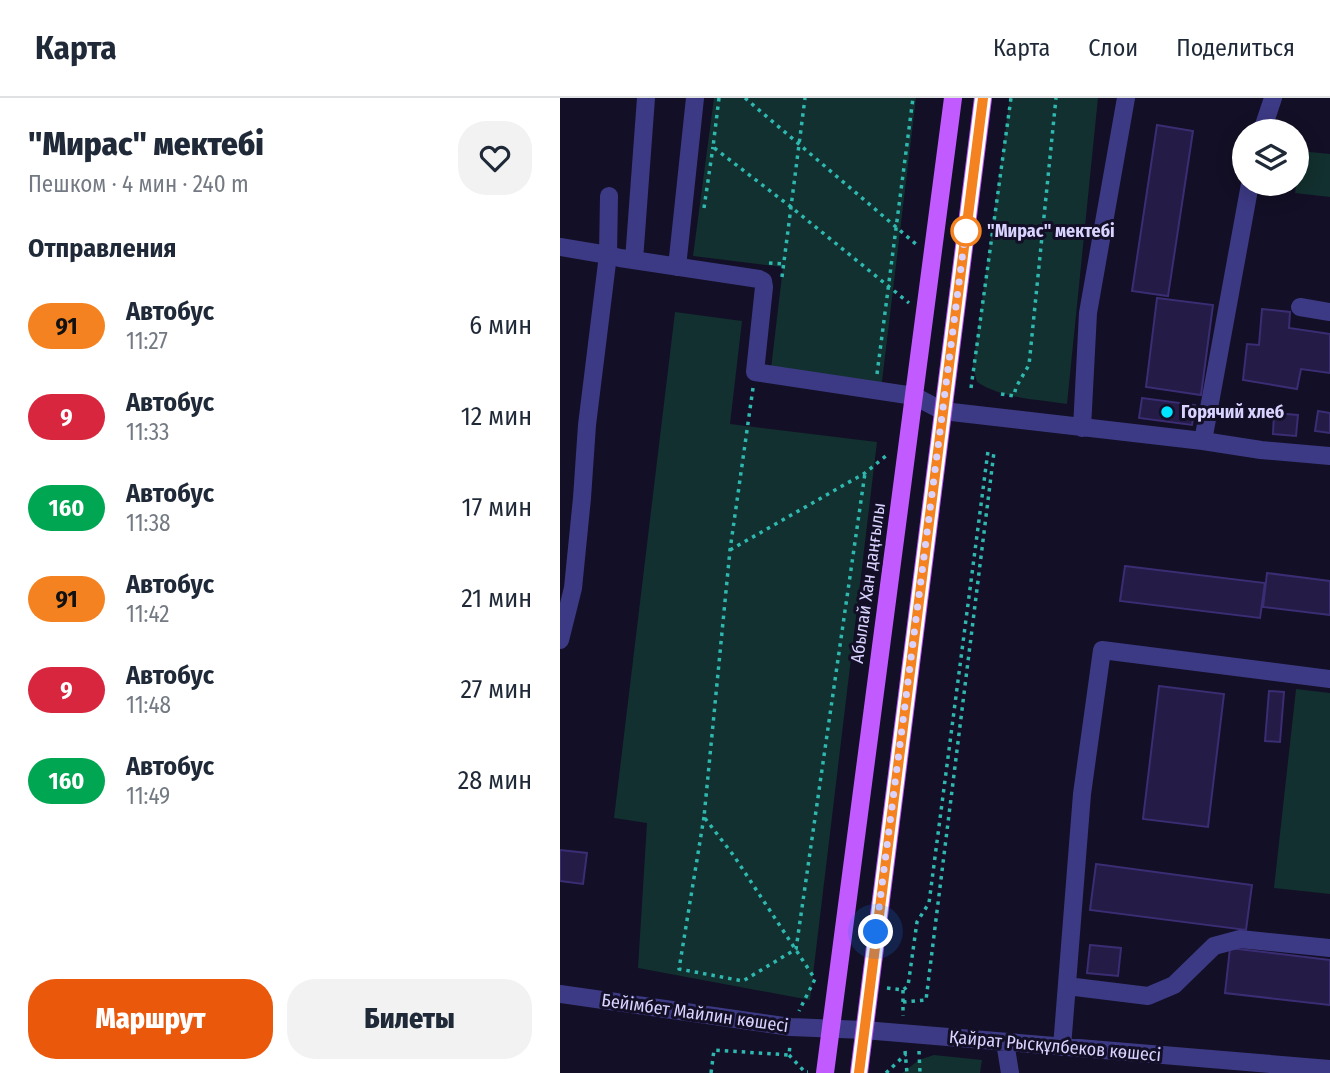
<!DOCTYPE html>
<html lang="ru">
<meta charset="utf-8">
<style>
body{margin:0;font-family:"Fira Sans Condensed",sans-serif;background:#f2f2f3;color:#1f2937;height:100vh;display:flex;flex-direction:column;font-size:26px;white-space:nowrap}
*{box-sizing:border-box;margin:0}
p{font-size:23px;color:#747a83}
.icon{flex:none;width:38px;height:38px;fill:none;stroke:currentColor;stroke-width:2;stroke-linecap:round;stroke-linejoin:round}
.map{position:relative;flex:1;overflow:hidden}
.panel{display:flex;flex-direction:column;background:#fff;width:560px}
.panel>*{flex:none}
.badge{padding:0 14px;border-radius:23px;font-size:24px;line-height:46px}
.tools{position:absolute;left:672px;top:21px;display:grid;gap:14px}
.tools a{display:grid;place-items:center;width:77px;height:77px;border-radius:50%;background:#fff;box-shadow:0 4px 18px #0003;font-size:35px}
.you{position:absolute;width:35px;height:35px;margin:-18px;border:5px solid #fff;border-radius:50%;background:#1a73e8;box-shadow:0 0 0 10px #1a73e833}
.map>.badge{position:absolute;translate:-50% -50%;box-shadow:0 0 0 4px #fff}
h2{padding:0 28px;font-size:26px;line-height:63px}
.round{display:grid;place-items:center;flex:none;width:74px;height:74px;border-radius:28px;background:#f2f2f3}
.summary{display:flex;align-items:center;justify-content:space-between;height:119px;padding:0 28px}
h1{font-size:33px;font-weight:800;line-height:52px}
.button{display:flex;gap:14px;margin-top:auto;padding:14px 28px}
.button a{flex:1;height:80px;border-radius:28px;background:#ea580c;color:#fff;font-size:28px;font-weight:800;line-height:80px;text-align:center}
.button a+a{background:#f2f2f3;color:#1f2937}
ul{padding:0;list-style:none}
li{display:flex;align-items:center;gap:21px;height:91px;padding:0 28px}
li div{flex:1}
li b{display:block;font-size:26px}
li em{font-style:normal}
li .badge{min-width:77px;font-weight:700;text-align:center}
header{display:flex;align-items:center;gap:42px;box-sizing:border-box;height:98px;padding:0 35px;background:#fff;border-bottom:2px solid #e0e1e3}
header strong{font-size:33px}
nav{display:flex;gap:38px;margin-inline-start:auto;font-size:24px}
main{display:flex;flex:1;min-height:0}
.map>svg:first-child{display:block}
.green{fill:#12302f}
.building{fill:#241b47;stroke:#3b2d73;stroke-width:2}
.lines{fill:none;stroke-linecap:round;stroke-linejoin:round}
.path{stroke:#2fb8b0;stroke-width:3.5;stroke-dasharray:3.5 5;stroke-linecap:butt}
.minor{stroke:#3d3a85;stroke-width:18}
.major{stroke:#c25bff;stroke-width:18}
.line-casing{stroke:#fff;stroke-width:16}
.line{stroke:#f58220;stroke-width:10}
.walk{stroke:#d9d4ff;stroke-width:7;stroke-dasharray:0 12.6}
.stop-dot{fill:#fff;stroke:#f58220;stroke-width:3.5}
.poi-dot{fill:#00e5ff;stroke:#130f26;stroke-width:2.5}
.labels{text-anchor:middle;stroke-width:6;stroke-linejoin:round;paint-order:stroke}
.stop-label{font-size:18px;font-weight:bold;fill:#d9d4ff;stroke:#130f26;text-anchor:start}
.poi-label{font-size:18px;font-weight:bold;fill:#d9d4ff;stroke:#130f26;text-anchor:start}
.street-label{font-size:18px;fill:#d9d4ff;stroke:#130f26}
</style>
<header>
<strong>Карта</strong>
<nav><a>Карта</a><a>Слои</a><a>Поделиться</a></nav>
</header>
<main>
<section class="panel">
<div class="summary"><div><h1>&quot;Мирас&quot; мектебі</h1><p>Пешком · 4 мин · 240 m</p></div><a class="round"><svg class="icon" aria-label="heart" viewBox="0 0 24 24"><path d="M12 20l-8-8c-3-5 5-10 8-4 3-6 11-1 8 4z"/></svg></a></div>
<h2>Отправления</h2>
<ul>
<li><span class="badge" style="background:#f58220;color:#111">91</span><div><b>Автобус</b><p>11:27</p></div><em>6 мин</em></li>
<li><span class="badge" style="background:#d7263d;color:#fff">9</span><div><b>Автобус</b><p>11:33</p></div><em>12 мин</em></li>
<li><span class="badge" style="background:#00a651;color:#fff">160</span><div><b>Автобус</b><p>11:38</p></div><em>17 мин</em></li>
<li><span class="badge" style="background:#f58220;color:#111">91</span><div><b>Автобус</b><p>11:42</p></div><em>21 мин</em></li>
<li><span class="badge" style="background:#d7263d;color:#fff">9</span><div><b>Автобус</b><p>11:48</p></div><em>27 мин</em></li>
<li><span class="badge" style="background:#00a651;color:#fff">160</span><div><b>Автобус</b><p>11:49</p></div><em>28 мин</em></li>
</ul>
<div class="button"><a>Маршрут</a><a>Билеты</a></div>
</section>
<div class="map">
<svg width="770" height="975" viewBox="0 0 770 975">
<rect width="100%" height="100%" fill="#130f26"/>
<path class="green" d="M 154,0 L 356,0 L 321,292 L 210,279 L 223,169 L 133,158 Z
M 450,0 L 538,0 L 507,306 C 476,301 443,301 417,284 L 413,269 Z
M 740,53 L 770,56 L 770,99 L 735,95 Z
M 115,214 L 182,223 L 170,326 L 317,344 L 250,902 L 78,870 L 87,725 L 54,720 Z
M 736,591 L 770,595 L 770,796 L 714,790 Z
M 374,957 L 422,962 L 420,975 L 342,975 L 359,962 Z"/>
<path class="building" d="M 597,27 L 633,33 L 608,198 L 572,193 Z
M 597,200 L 653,207 L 641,297 L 586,289 Z
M 702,211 L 730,214 L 729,230 L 770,236 L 770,275 L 741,271 L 737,291 L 683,282 L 687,246 L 699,247 Z
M 582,300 L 635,307 L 632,327 L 579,320 Z
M 758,313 L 770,315 L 770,335 L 755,333 Z
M 714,315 L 738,317 L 736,338 L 713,336 Z
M 565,468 L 705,485 L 700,520 L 560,503 Z
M 707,475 L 770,483 L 770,517 L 703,509 Z
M 599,588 L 664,596 L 648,729 L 583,721 Z
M 709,593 L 724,594 L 720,644 L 705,643 Z
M 0,752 L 27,755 L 23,786 L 0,783 Z
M 536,766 L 692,787 L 686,832 L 530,812 Z
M 530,847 L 561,850 L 558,878 L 527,875 Z
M 670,850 L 770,862 L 770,907 L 665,895 Z"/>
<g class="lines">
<path class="path" d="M 159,0 L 153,49 L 231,109 L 349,205
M 185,0 L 357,147
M 144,110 L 153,49
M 209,165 L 224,166
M 222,179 L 245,0
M 317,276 L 353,0
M 193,290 L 170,452 L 144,719 L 174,758 L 255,881 L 239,913
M 411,290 L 451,0
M 441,296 L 454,298 L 456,289 L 469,267 L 496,0
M 170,452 L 305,375 L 327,357
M 144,719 L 119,871 L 183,883 L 236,851 L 305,375
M 327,890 L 343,892 L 348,888 L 357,824 L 369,805 L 428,353
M 343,892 L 343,918
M 343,904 L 366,902 L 434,354
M 345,953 L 347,975
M 359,953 L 360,975
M 229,957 L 245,974 L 248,974
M 151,975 L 154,952 L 229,957 L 230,947
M 326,975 L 346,956"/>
<path class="minor" d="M 702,33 L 713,0
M 49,98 L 48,157 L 60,160 L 199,181 L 203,183 L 204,189 L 195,274 L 354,298 L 383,313 L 643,343 L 701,352 L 770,358
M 0,149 L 48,157 L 27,327 L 22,400 L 13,490 L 0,542
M 74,162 L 86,0
M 117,169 L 135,0
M 740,209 L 770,214
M 522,330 L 528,215 L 566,0
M 643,343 L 690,86
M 507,888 L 588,898 L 614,887 L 654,848 L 680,841 L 770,850
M 0,896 L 231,929 L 304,932 L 770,971
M 445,944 L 450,975
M 502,949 L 522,696 L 542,552 L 770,581"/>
<path class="major" d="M 265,975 L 393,0
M 299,975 L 423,0"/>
</g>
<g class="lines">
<defs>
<path id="line" d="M 299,975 L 423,0"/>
</defs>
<use href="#line" class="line-casing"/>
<use href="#line" class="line"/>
<path class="walk" d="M 316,834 L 406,130 L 406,133"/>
</g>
<circle class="stop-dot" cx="406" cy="133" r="14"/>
<circle class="poi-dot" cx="607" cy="314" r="7"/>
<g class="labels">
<g class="stop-label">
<text x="427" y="139">"Мирас" мектебі</text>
</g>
<g class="poi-label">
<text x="621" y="320">Горячий хлеб</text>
</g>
<g class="street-label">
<text transform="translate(308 485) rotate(-82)" y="6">Абылай Хан даңғылы</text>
<text transform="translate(135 915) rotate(8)" y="6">Бейімбет Майлин көшесі</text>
<text transform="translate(495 948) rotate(5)" y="6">Қайрат Рысқұлбеков көшесі</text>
</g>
</g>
</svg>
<div class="tools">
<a><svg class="icon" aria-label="layers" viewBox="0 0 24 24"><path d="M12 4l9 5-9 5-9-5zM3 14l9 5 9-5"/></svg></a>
</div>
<div class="you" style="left:316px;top:834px"></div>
</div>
</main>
